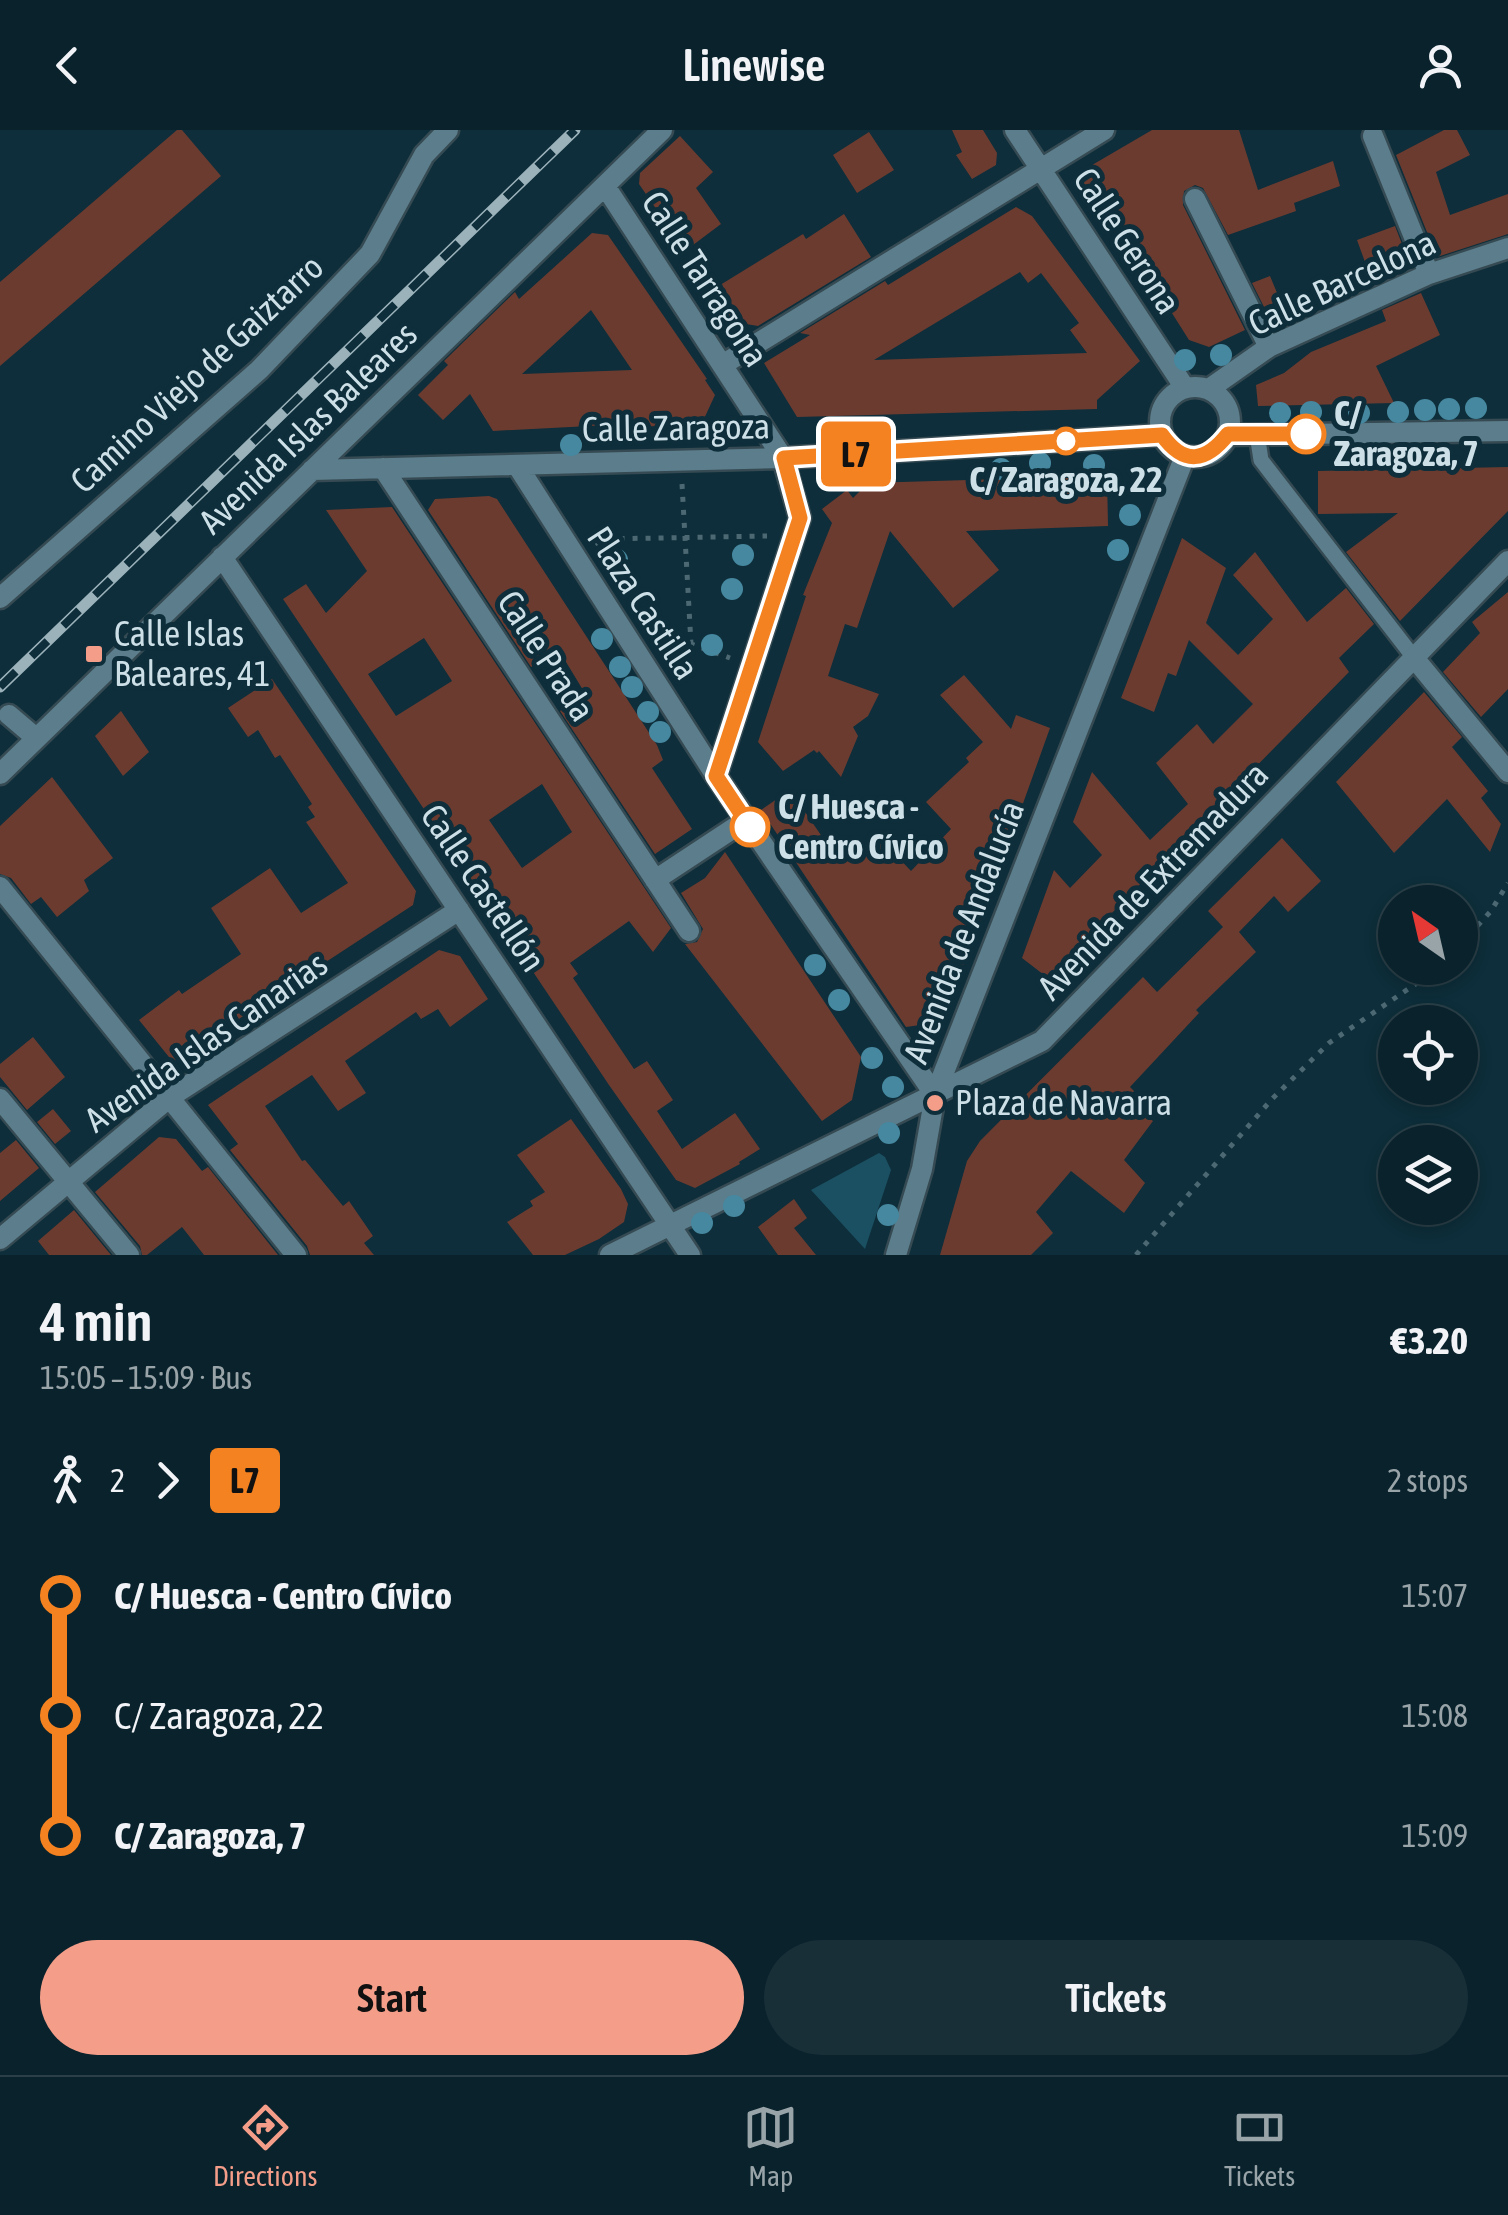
<!DOCTYPE html>
<meta charset="utf-8">
<style>
body{margin:0;font-family:"Asap Condensed",sans-serif;background:#182f38;color:#f1f3f6;height:100vh;display:flex;flex-direction:column;font-size:38px;white-space:nowrap}
*{box-sizing:border-box;margin:0}
p{font-size:32px;color:#99a4a9}
.icon{flex:none;width:55px;height:55px;fill:none;stroke:currentColor;stroke-width:2;stroke-linecap:round;stroke-linejoin:round}
.map{position:relative;height:1125px;overflow:hidden}
.panel{display:flex;flex-direction:column;background:#0a222c;flex:1}
.panel>*{flex:none}
.badge{padding:0 20px;border-radius:8px;font-size:35px;line-height:65px}
.needle{width:65px;rotate:326deg}
.tools{position:absolute;left:1378px;top:755px;display:grid;gap:20px}
.tools a{display:grid;place-items:center;width:100px;height:100px;border-radius:50%;background:#0a222c;box-shadow:0 5px 15px #0003,0 0 0 2px #2a3f48;font-size:50px}
.map>.badge{position:absolute;translate:-50% -50%;box-shadow:0 0 0 5px #fff}
.legs{display:flex;align-items:center;gap:15px;height:110px;padding:0 40px;font-size:32px}
.legs p{margin-inline-start:auto}
.summary{display:flex;align-items:center;justify-content:space-between;height:170px;padding:0 40px}
h1{font-size:55px;font-weight:600;line-height:75px}
.action{display:flex;gap:20px;margin-top:auto;padding:20px 40px}
.action a{flex:1;height:115px;border-radius:60px;background:#f49e89;color:#111;font-size:40px;font-weight:600;line-height:115px;text-align:center}
.action a+a{background:#182f38;color:#f1f3f6}
ul{padding:0 40px;list-style:none}
li{display:flex;align-items:center;gap:35px;height:120px;font-size:38px}
li i{display:grid;place-items:center;width:15px;height:100%;margin:0 12px;background:currentColor}
li i::after{content:'';width:25px;height:25px;margin:-12px;border:8px solid;border-radius:50%;background:#0a222c}
li p{margin-inline-start:auto}
li:first-child i{background:linear-gradient(#0000 50%,currentColor 0)}
li:last-child i{background:linear-gradient(currentColor 50%,#0000 0)}
header{display:flex;justify-content:space-between;align-items:center;height:130px;padding:0 40px;background:#0a222c;font-size:45px;font-weight:600}
.menu{display:flex;justify-content:space-around;align-items:center;height:140px;border-top:2px solid #2a3f48;background:#0a222c;font-size:28px;color:#99a4a9}
.menu a{display:grid;justify-items:center;gap:5px}
.menu .on{color:#f49e89}
.map>svg:first-child{display:block}
.green{fill:#1b5062}
.building{fill:#6c3b30;fill-rule:evenodd}
.lines{fill:none;stroke-linecap:round;stroke-linejoin:round}
.lane-casing{stroke:#354a52;stroke-width:20}
.street-casing{stroke:#354a52;stroke-width:25}
.path{stroke:#4c6873;stroke-width:5;stroke-dasharray:5 8;stroke-linecap:butt}
.lane{stroke:#5c7d8b;stroke-width:15}
.street{stroke:#5c7d8b;stroke-width:20}
.rail-casing{stroke:#9cb2bb;stroke-width:11}
.rail{stroke:#0d2e3a;stroke-width:8;stroke-dasharray:22;stroke-linecap:butt}
.tree{fill:#4688a0}
.line-1-casing{stroke:#fff;stroke-width:22}
.line-1{stroke:#f58220;stroke-width:15}
.stop-1-dot{fill:#fff;stroke:#f58220;stroke-width:5}
.poi-dot{fill:#f49e89;stroke:#0d2e3a;stroke-width:4}
.labels{text-anchor:middle;stroke-width:10;stroke-linejoin:round;paint-order:stroke}
.street-label{font-size:35px;fill:#cddfe7;stroke:#0d2e3a}
.stop-label{font-size:35px;font-weight:bold;fill:#cddfe7;stroke:#0d2e3a;text-anchor:start}
.poi-label{font-size:35px;fill:#cddfe7;stroke:#0d2e3a;text-anchor:start}
</style>
<header><svg class="icon" aria-label="back" viewBox="0 0 24 24"><path d="M15 5l-7 7 7 7"/></svg>Linewise<svg class="icon" aria-label="person" viewBox="0 0 24 24"><circle cx="12" cy="8" r="4"/><path d="M4 21q1-7 8-7t8 7"/></svg></header>
<div class="map">
<svg width="1508" height="1125" viewBox="0 0 1508 1125">
<rect width="100%" height="100%" fill="#0d2e3a"/>
<path class="green" d="M 879,1023 L 885,1027 L 891,1040 L 865,1119 L 811,1060 Z"/>
<path class="building" d="M 177,0 L 182,0 L 221,46 L 0,236 L 0,152 Z
M 952,0 L 983,0 L 997,23 L 996,35 L 972,49 L 956,25 L 962,22 Z
M 1152,0 L 1239,0 L 1258,60 L 1333,31 L 1340,56 L 1294,73 L 1296,81 L 1228,105 L 1203,58 L 1195,55 L 1184,61 L 1183,75 L 1245,200 L 1209,217 L 1189,210 L 1115,93 L 1104,98 L 1075,45 Z
M 1444,0 L 1457,0 L 1470,25 L 1436,42 L 1450,85 L 1508,64 L 1508,104 L 1437,127 L 1396,25 Z
M 869,2 L 894,40 L 857,63 L 833,25 Z
M 680,6 L 713,42 L 696,58 L 721,94 L 685,121 L 639,54 L 640,43 Z
M 1016,77 L 1032,86 L 1140,231 L 1097,270 L 1097,279 L 797,287 L 764,233 L 810,205 L 800,203 L 885,151 L 888,155 ZM 1020,142 L 1028,153 L 1041,143 L 1079,193 L 1070,200 L 1087,223 L 874,230 Z
M 844,84 L 871,127 L 758,196 L 734,192 L 712,160 L 803,104 L 806,109 Z
M 1395,96 L 1411,137 L 1373,154 L 1357,110 Z
M 592,103 L 608,105 L 707,249 L 705,250 L 715,265 L 703,291 L 658,293 L 658,296 L 609,298 L 609,295 L 493,301 L 470,264 L 443,290 L 418,265 L 448,235 L 444,231 L 515,162 L 519,169 ZM 591,180 L 632,240 L 522,244 Z
M 1270,146 L 1280,170 L 1264,177 L 1252,153 Z
M 1421,163 L 1440,205 L 1376,236 L 1394,273 L 1258,276 L 1256,255 L 1284,243 L 1311,222 L 1386,191 L 1382,180 Z
M 1508,337 L 1508,381 L 1400,491 L 1346,422 L 1398,383 L 1318,384 L 1318,341 Z
M 1107,346 L 1108,396 L 966,401 L 999,440 L 953,478 L 890,401 L 857,498 L 845,494 L 828,546 L 879,564 L 868,586 L 853,597 L 858,606 L 841,647 L 819,621 L 817,623 L 814,620 L 783,641 L 758,612 L 806,466 L 803,465 L 832,393 L 822,379 L 847,360 L 853,368 L 868,353 Z
M 489,366 L 497,369 L 657,615 L 663,630 L 652,638 L 692,699 L 655,724 L 560,581 L 586,565 L 560,522 L 531,537 L 428,380 L 435,369 Z
M 392,377 L 671,798 L 653,822 L 629,791 L 570,833 L 578,844 L 573,848 L 634,939 L 647,931 L 673,970 L 657,981 L 682,1019 L 735,983 L 760,1019 L 739,1032 L 740,1034 L 695,1058 L 676,1050 L 609,955 L 283,469 L 306,454 L 326,483 L 367,441 L 326,380 ZM 424,508 L 452,551 L 396,586 L 368,544 ZM 542,654 L 572,702 L 522,738 L 489,690 Z
M 1182,408 L 1226,438 L 1206,493 L 1238,525 L 1273,489 L 1233,445 L 1255,422 L 1307,492 L 1346,458 L 1374,494 L 1339,528 L 1349,542 L 1048,848 L 1022,828 L 1054,740 L 1070,758 L 1102,725 L 1073,692 L 1092,642 L 1150,710 L 1188,674 L 1156,633 L 1197,594 L 1213,614 L 1253,574 L 1189,510 L 1176,546 L 1168,543 L 1154,582 L 1121,568 Z
M 1508,462 L 1508,559 L 1481,587 L 1443,542 L 1480,503 L 1472,492 Z
M 964,545 L 1011,599 L 1016,585 L 1050,598 L 981,791 L 941,892 L 906,897 L 761,680 L 790,660 L 838,730 L 842,727 L 846,732 L 876,704 L 911,741 L 951,699 L 926,672 L 969,632 L 966,628 L 983,612 L 940,565 Z
M 272,549 L 416,761 L 413,775 L 173,932 L 139,890 L 179,860 L 182,864 L 241,824 L 211,778 L 270,738 L 301,783 L 348,753 L 306,692 L 315,687 L 308,677 L 312,674 L 280,625 L 275,628 L 258,600 L 248,607 L 228,578 Z
M 1424,562 L 1462,607 L 1452,617 L 1488,661 L 1481,668 L 1501,694 L 1490,722 L 1447,669 L 1394,723 L 1336,652 Z
M 121,581 L 149,622 L 123,646 L 95,606 Z
M 52,647 L 113,728 L 84,750 L 89,761 L 57,787 L 41,767 L 31,774 L 11,748 L 0,744 L 0,696 Z
M 1282,708 L 1321,751 L 1288,782 L 1274,766 L 1239,802 L 1256,822 L 1196,880 L 1199,883 L 1130,957 L 1134,961 L 1127,971 L 1153,991 L 1124,1030 L 1145,1053 L 1124,1083 L 1071,1041 L 1036,1082 L 1053,1103 L 1031,1125 L 940,1125 L 967,1031 L 980,1011 L 1143,847 L 1157,862 L 1223,797 L 1208,781 Z
M 725,722 L 861,927 L 852,970 L 822,991 L 685,814 L 697,812 L 703,799 L 681,763 L 705,748 Z
M 439,820 L 460,826 L 488,869 L 450,897 L 438,879 L 421,889 L 416,882 L 345,931 L 366,963 L 338,981 L 312,945 L 265,976 L 302,1031 L 305,1030 L 343,1076 L 349,1071 L 373,1106 L 364,1113 L 374,1125 L 310,1125 L 307,1116 L 230,1020 L 238,1014 L 208,975 Z
M 33,907 L 65,947 L 27,980 L 0,947 L 0,934 Z
M 53,979 L 71,1001 L 55,1014 L 37,992 Z
M 571,989 L 621,1059 L 628,1074 L 624,1092 L 599,1109 L 565,1125 L 533,1125 L 507,1092 L 533,1076 L 530,1071 L 545,1062 L 517,1025 Z
M 159,1007 L 176,1009 L 202,1041 L 208,1037 L 278,1125 L 204,1125 L 182,1097 L 147,1125 L 142,1125 L 140,1116 L 95,1062 Z
M 16,1010 L 39,1038 L 0,1071 L 0,1023 Z
M 794,1069 L 807,1088 L 794,1098 L 816,1125 L 778,1125 L 758,1097 Z
M 74,1080 L 111,1125 L 49,1125 L 38,1111 Z"/>
<g class="lines">
<defs>
<path id="lane" d="M 1257,304 L 1261,330 L 1415,529"/>
<path id="street" d="M 1015,0 L 1185,258
M 1373,6 L 1429,144
M 605,56 L 783,328 L 800,388 L 716,646
M 1195,69 L 1269,217
M 722,235 L 1104,0
M1160 292a35 35 0 1 1 70 0a35 35 0 1 1-70 0Z
M 1209,259 L 1269,217 L 1429,144 L 1508,118
M 1228,305 L 1508,301
M 517,335 L 716,646 L 935,965
M 383,338 L 689,801
M 312,340 L 783,328 L 1162,305
M 222,427 L 690,1125
M 0,468 L 259,240 L 370,124 L 424,25 L 448,0
M 1415,529 L 1508,642
M 9,585 L 36,608
M 0,644 L 662,0
M 655,750 L 746,690
M 0,757 L 296,1125
M 0,969 L 129,1125
M 0,1109 L 170,967 L 459,780
M 610,1125 L 1042,911 L 1508,431
M 896,1125 L 922,1039 L 935,965 L 1185,326"/>
</defs>
<use href="#lane" class="lane-casing"/>
<use href="#street" class="street-casing"/>
<path class="path" d="M 682,354 L 691,514
M 595,414 L 603,409 L 767,406
M 668,529 L 691,514 L 730,528
M 1460,815 L 1491,781 L 1508,753
M 1136,1125 L 1272,969 L 1329,913 L 1439,838"/>
<use href="#lane" class="lane"/>
<use href="#street" class="street"/>
<defs>
<path id="rail" d="M 0,557 L 575,0"/>
</defs>
<use href="#rail" class="rail-casing"/>
<use href="#rail" class="rail"/>
</g>
<g class="tree">
<circle cx="1221" cy="225" r="11"/>
<circle cx="1185" cy="230" r="11"/>
<circle cx="1476" cy="278" r="11"/>
<circle cx="1449" cy="279" r="11"/>
<circle cx="1425" cy="280" r="11"/>
<circle cx="1311" cy="282" r="11"/>
<circle cx="1398" cy="282" r="11"/>
<circle cx="1280" cy="283" r="11"/>
<circle cx="1359" cy="283" r="11"/>
<circle cx="571" cy="315" r="11"/>
<circle cx="1040" cy="333" r="11"/>
<circle cx="1094" cy="335" r="11"/>
<circle cx="1001" cy="339" r="11"/>
<circle cx="1130" cy="385" r="11"/>
<circle cx="1118" cy="420" r="11"/>
<circle cx="743" cy="425" r="11"/>
<circle cx="617" cy="430" r="11"/>
<circle cx="732" cy="459" r="11"/>
<circle cx="602" cy="509" r="11"/>
<circle cx="712" cy="515" r="11"/>
<circle cx="668" cy="517" r="11"/>
<circle cx="620" cy="537" r="11"/>
<circle cx="632" cy="557" r="11"/>
<circle cx="648" cy="582" r="11"/>
<circle cx="660" cy="602" r="11"/>
<circle cx="815" cy="835" r="11"/>
<circle cx="839" cy="870" r="11"/>
<circle cx="872" cy="928" r="11"/>
<circle cx="893" cy="957" r="11"/>
<circle cx="889" cy="1003" r="11"/>
<circle cx="734" cy="1076" r="11"/>
<circle cx="888" cy="1085" r="11"/>
<circle cx="702" cy="1093" r="11"/>
</g>
<g class="lines">
<defs>
<path id="line-1" d="M 750,697 L 716,646 L 800,388 L 784,328 L 1162,305 C 1184,336 1206,332 1228,304 L 1306,304"/>
</defs>
<use href="#line-1" class="line-1-casing"/>
<use href="#line-1" class="line-1"/>
</g>
<g class="stop-1-dot">
<circle cx="1306" cy="304" r="18"/>
<circle cx="1066" cy="311" r="12"/>
<circle cx="750" cy="697" r="18"/>
</g>
<g class="poi-dot">
<rect x="84" y="514" width="20" height="20" rx="5"/>
<circle cx="935" cy="973" r="10"/>
</g>
<g class="labels">
<g class="street-label">
<text transform="translate(1127 111) rotate(57)" y="12">Calle Gerona</text>
<text transform="translate(705 149) rotate(57)" y="12">Calle Tarragona</text>
<text transform="translate(1342 153) rotate(-25)" y="12">Calle Barcelona</text>
<text transform="translate(197 244) rotate(-43)" y="12">Camino Viejo de Gaiztarro</text>
<text transform="translate(308 298) rotate(-44)" y="12">Avenida Islas Baleares</text>
<text transform="translate(676 298) rotate(-1)" y="12">Calle Zaragoza</text>
<text transform="translate(643 473) rotate(57)" y="12">Plaza Castilla</text>
<text transform="translate(546 526) rotate(57)" y="12">Calle Prada</text>
<text transform="translate(1153 751) rotate(-46)" y="12">Avenida de Extremadura</text>
<text transform="translate(483 758) rotate(56)" y="12">Calle Castellón</text>
<text transform="translate(964 802) rotate(-69)" y="12">Avenida de Andalucía</text>
<text transform="translate(206 912) rotate(-35)" y="12">Avenida Islas Canarias</text>
</g>
<g class="stop-label">
<text x="1334" y="296">C/<tspan x="1334" dy="40">Zaragoza, 7</tspan></text>
<text x="1066" y="362" text-anchor="middle">C/ Zaragoza, 22</text>
<text x="778" y="689">C/ Huesca -<tspan x="778" dy="40">Centro Cívico</tspan></text>
</g>
<g class="poi-label">
<text x="114" y="516">Calle Islas<tspan x="114" dy="40">Baleares, 41</tspan></text>
<text x="955" y="985">Plaza de Navarra</text>
</g>
</g>
</svg>
<div class="tools">
<a><svg class="needle" viewBox="-14 -14 28 28"><path d="M0-13l5 13h-10z" fill="#e53935"/><path d="M0 13l5-13h-10z" fill="#99a4a9"/></svg></a>
<a><svg class="icon" aria-label="locate" viewBox="0 0 24 24"><circle cx="12" cy="12" r="6"/><path d="M12 2v4M12 18v4M2 12h4M18 12h4"/></svg></a>
<a><svg class="icon" aria-label="layers" viewBox="0 0 24 24"><path d="M12 4l9 5-9 5-9-5zM3 14l9 5 9-5"/></svg></a>
</div>
<b class="badge" style="left:856px;top:324px;background:#f58220;color:#111">L7</b>
</div>
<section class="panel">
<div class="summary"><div><h1>4 min</h1><p>15:05 – 15:09 · Bus</p></div><b>€3.20</b></div>
<div class="legs"><svg class="icon" aria-label="walk" viewBox="0 0 24 24"><circle cx="13" cy="4" r="2"/><path d="M13 8l-2 6 4 7M11 14l-3 7M7 12l3-4h3l4 4"/></svg>2<svg class="icon" aria-label="forward" viewBox="0 0 24 24"><path d="M9 5l7 7-7 7"/></svg><b class="badge" style="background:#f58220;color:#111">L7</b><p>2 stops</p></div>
<ul>
<li><i style="color:#f58220"></i><b>C/ Huesca - Centro Cívico</b><p>15:07</p></li>
<li><i style="color:#f58220"></i><span>C/ Zaragoza, 22</span><p>15:08</p></li>
<li><i style="color:#f58220"></i><b>C/ Zaragoza, 7</b><p>15:09</p></li>
</ul>
<div class="action"><a>Start</a><a>Tickets</a></div>
</section>
<nav class="menu">
<a class="on"><svg class="icon" aria-label="directions" viewBox="0 0 24 24"><path d="M12 3l9 9-9 9-9-9zM9 14v-3h6M13 9l2 2-2 2"/></svg>Directions</a>
<a><svg class="icon" aria-label="map" viewBox="0 0 24 24"><path d="M3 6l6-2 6 2 6-2v14l-6 2-6-2-6 2zM9 4v14M15 6v14"/></svg>Map</a>
<a><svg class="icon" aria-label="tickets" viewBox="0 0 24 24"><path d="M3 7h18v10H3zM15 7v10"/></svg>Tickets</a>
</nav>
